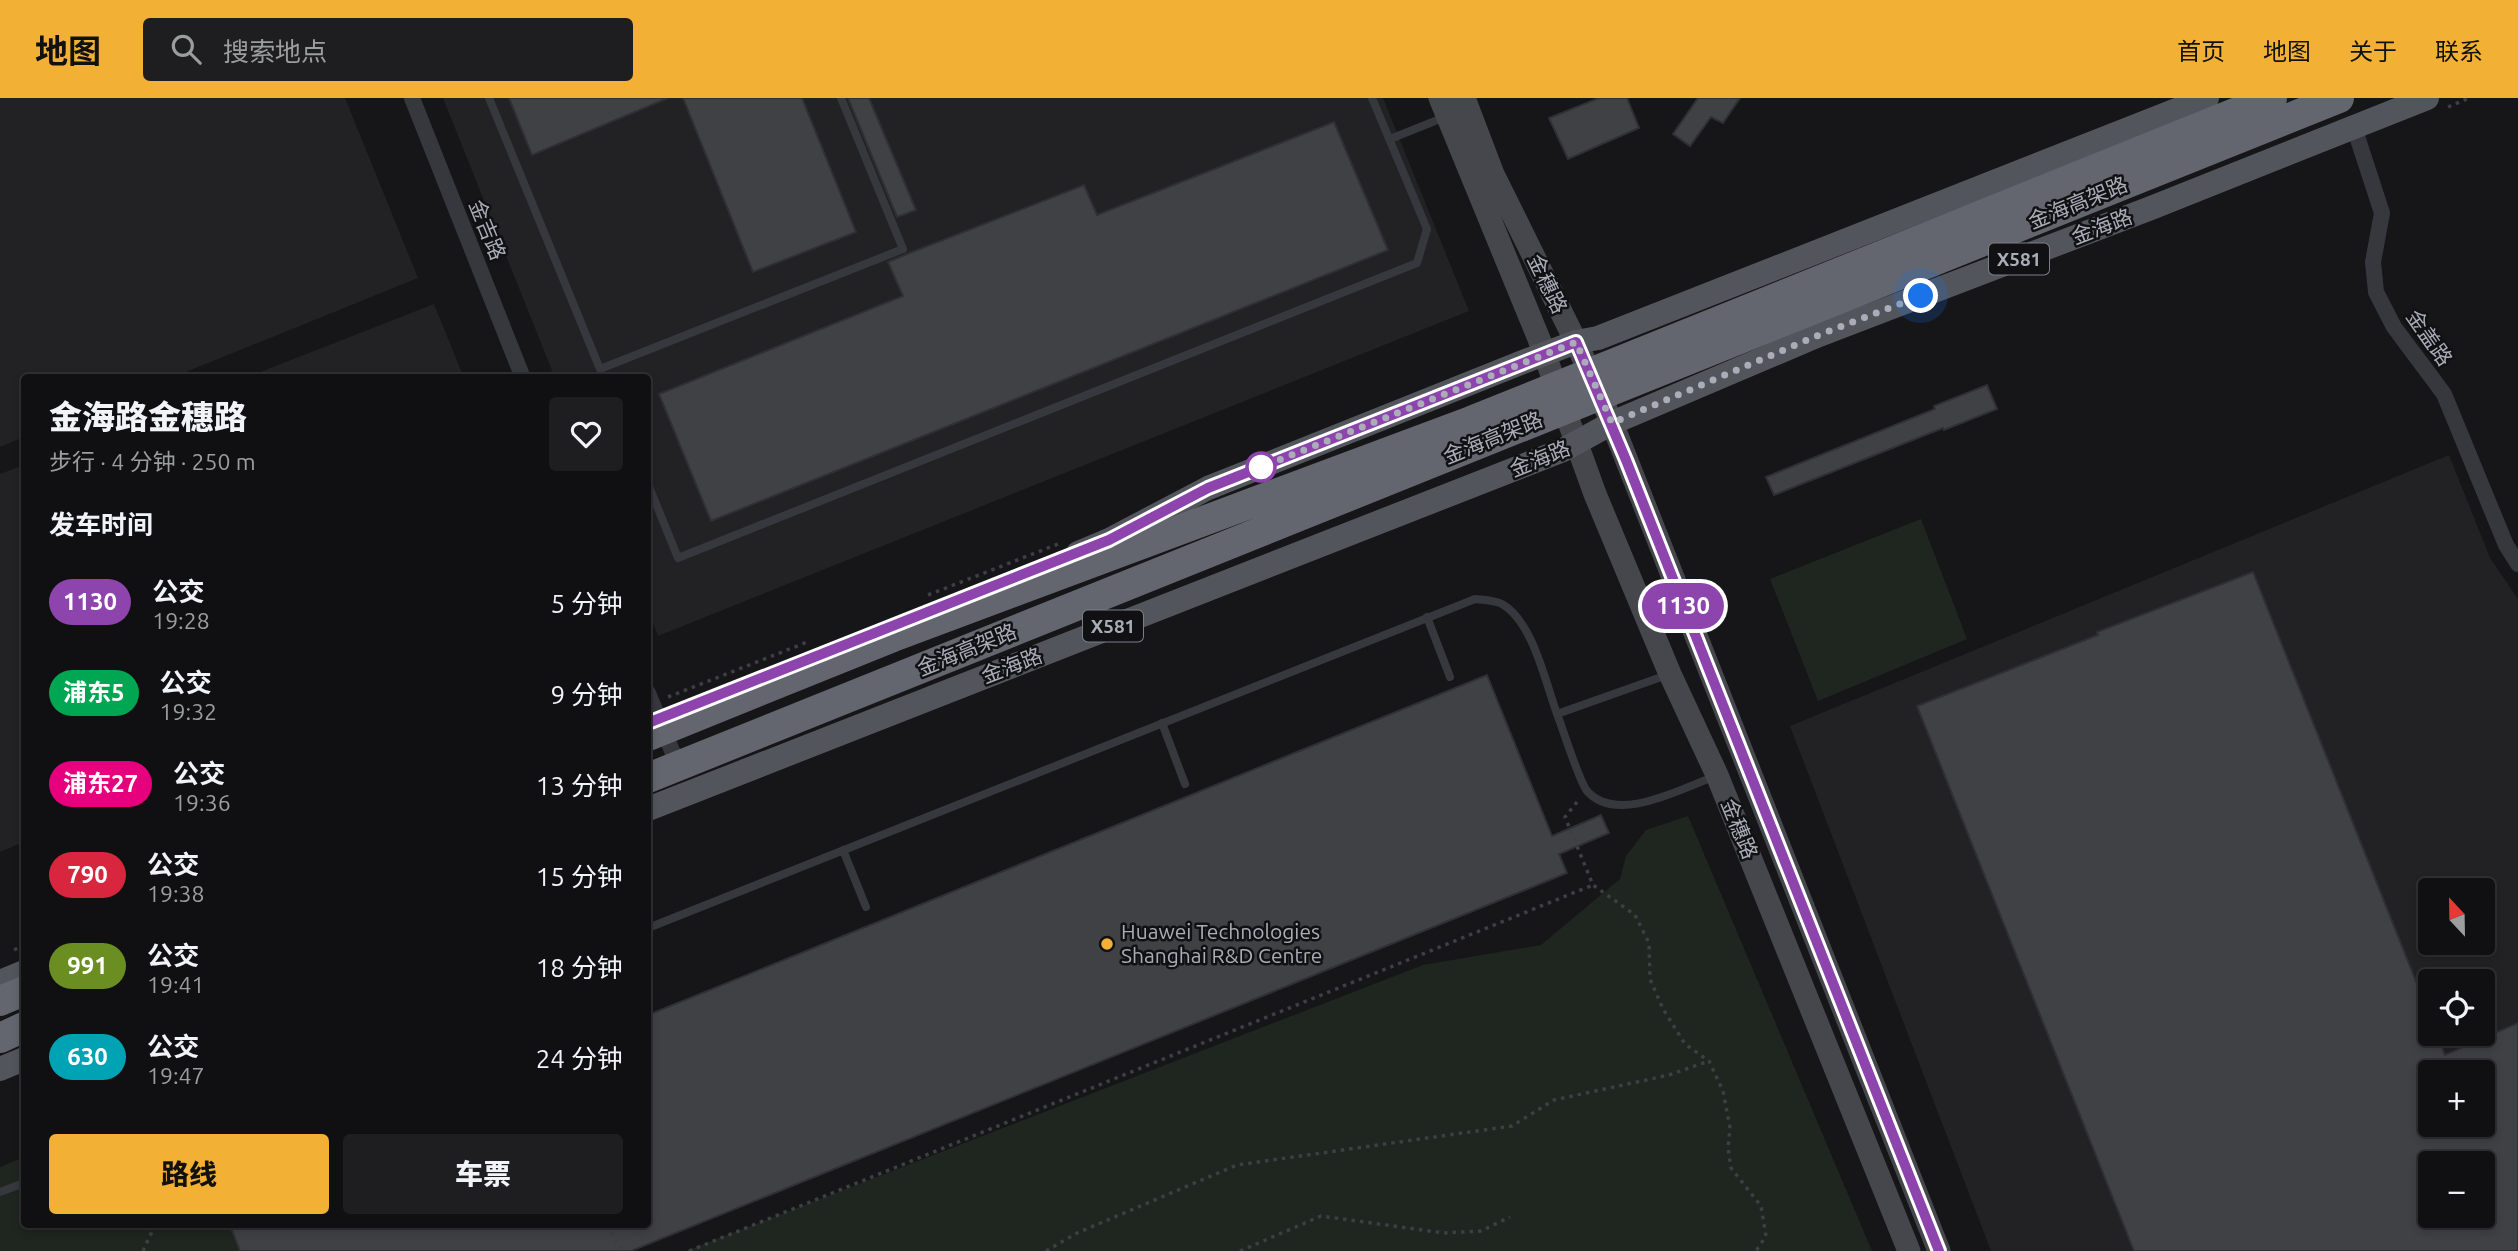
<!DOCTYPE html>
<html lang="zh">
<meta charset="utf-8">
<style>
body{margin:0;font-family:Ubuntu,"Noto Sans SC",sans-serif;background:#1e1e20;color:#f1f3f6;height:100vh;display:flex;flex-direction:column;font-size:26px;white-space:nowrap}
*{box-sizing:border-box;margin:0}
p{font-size:23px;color:#9c9d9f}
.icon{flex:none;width:38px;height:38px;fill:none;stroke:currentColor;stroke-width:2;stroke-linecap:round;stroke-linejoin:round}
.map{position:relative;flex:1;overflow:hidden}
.drawer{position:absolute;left:21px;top:276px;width:630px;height:854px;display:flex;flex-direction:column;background:#101012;border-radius:7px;box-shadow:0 4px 10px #0003,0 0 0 2px #303032}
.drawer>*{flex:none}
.badge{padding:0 14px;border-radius:23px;font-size:24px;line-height:46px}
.needle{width:46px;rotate:338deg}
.controls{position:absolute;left:2418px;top:780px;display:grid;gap:14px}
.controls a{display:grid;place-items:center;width:77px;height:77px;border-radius:7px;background:#101012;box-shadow:0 4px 10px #0003,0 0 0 2px #303032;font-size:35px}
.you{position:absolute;width:35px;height:35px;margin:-18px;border:5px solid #fff;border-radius:50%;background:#1a73e8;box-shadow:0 0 0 10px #1a73e833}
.map>.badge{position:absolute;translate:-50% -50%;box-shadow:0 0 0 4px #fff}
h2{padding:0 28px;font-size:26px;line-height:63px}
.round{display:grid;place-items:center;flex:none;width:74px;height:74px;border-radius:7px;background:#1e1e20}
.headline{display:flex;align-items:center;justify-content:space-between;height:119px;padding:0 28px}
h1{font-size:33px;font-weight:800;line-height:52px}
.button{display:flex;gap:14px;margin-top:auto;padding:14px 28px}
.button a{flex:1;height:80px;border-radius:7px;background:#f2b134;color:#111;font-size:28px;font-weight:800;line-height:80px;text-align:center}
.button a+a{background:#1e1e20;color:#f1f3f6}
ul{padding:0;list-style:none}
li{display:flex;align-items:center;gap:21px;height:91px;padding:0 28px}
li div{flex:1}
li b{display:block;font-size:26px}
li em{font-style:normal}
li .badge{min-width:77px;font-weight:700;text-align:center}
header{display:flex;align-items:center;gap:42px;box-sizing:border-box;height:98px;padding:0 35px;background:#f2b134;color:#111}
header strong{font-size:33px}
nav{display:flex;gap:38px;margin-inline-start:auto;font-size:24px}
.search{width:490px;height:63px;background:#1e1e20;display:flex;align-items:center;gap:18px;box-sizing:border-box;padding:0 24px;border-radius:7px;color:#9c9d9f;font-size:26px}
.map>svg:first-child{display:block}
.built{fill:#222225;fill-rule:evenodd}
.green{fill:#1e261f}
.building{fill:#404145;stroke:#303034;stroke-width:2;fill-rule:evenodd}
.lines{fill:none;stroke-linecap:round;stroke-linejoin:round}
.path{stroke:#3d3f44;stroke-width:3.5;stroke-dasharray:3.5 5;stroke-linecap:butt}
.lane{stroke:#37383d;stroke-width:8}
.street{stroke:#37383d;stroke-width:16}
.secondary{stroke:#45474d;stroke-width:23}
.primary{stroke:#53555c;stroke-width:24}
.highway{stroke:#63666e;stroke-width:30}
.line-casing{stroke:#fff;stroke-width:16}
.line{stroke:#8e44ad;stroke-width:10}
.walk{stroke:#a8adb8;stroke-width:7;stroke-dasharray:0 12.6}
.stop-dot{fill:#fff;stroke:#8e44ad;stroke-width:3.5}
.poi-dot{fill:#f2b134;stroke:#111113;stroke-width:2.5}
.labels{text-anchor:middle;stroke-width:5;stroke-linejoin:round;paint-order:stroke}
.shield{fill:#111113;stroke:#7b7e86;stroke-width:2}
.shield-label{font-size:19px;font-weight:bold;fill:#a8adb8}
.street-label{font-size:21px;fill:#a8adb8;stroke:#111113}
.poi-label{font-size:21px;fill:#a8adb8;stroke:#111113;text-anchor:start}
</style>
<header>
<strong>地图</strong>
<div class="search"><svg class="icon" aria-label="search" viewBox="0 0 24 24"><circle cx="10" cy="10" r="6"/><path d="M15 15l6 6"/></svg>搜索地点</div>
<nav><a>首页</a><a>地图</a><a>关于</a><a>联系</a></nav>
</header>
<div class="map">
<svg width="2518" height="1153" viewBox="0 0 2518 1153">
<rect width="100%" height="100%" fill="#161618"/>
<path class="built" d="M 0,0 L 345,0 L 418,180 L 171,280 L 24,280 L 24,339 L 0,349 Z
M 443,0 L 1383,0 L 1469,213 L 658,538 L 648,512 L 648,280 L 555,280 Z
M 434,206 L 464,280 L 245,280 Z
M 2449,357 L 2490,460 L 2518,501 L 2518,1153 L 1991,1153 L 1790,628 ZM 2431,793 L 2483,793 L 2483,845 L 2431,845 ZM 2431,884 L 2483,884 L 2483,936 L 2431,936 ZM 2431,975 L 2483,975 L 2483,1027 L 2431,1027 ZM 2431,1066 L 2483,1066 L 2483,1118 L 2431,1118 Z
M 24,367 L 24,744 L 0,754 L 0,376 Z"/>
<path class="green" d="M 1921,421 L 1967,541 L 1818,603 L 1770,481 Z
M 1688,718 L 1872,1153 L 686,1153 L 1423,867 L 1541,847 L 1620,781 L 1626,758 L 1646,732 Z
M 24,1059 L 24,1127 L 230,1127 L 240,1153 L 0,1153 L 0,1069 Z"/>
<path class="building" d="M 509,0 L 668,0 L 532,57 Z
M 683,0 L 802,0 L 856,134 L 753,174 Z
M 848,0 L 869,0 L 916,112 L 897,119 Z
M 1599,0 L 1627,0 L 1639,30 L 1568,61 L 1549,20 Z
M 1698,0 L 1740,0 L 1723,25 L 1711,19 L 1690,48 L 1673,36 Z
M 1334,24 L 1388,152 L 711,423 L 659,296 L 903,198 L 888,164 L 907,156 L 1084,87 L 1097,117 Z
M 1987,287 L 1997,311 L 1944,332 L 1943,330 L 1774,397 L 1766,379 L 1935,311 L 1934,308 Z
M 2253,474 L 2431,921 L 2431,936 L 2437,936 L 2445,957 L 2518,925 L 2518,1153 L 2134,1153 L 1917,608 L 2098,537 L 2097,534 ZM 2431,975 L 2483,975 L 2483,1027 L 2431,1027 ZM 2431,1066 L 2483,1066 L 2483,1118 L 2431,1118 Z
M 1487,577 L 1552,738 L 1601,717 L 1609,735 L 1559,756 L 1567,775 L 631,1153 L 240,1153 L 230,1127 L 648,1127 L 648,917 Z"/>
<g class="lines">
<path class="path" d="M 2448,9 L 2469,0
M 928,497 L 1058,446
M 668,599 L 810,543
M 1577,704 L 1565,719 L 1593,787 L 1635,817 L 1649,845 L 1650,881 L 1663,911 L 1685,946 L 1709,963 L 1723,993 L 1730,1030 L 1728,1050 L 1731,1070 L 1761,1108 L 1766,1138 L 1756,1153
M 14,852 L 24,847
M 608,1127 L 618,1149 L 624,1153
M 143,1153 L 155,1127
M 689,1153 L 1593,787
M 1046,1153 L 1077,1135 L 1237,1067 L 1512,1028 L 1554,1002 L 1669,977 L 1709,963
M 1240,1153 L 1321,1118 L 1444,1135 L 1481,1133 L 1510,1119"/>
<path class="lane" d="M 489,0 L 600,271 L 903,151 L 841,0
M 1390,41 L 1445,19
M 648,386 L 678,460 L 1417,165 L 1427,131 L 1372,0
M 1427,519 L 1450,579
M 1667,577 L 1557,616 C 1563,631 1579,683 1587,693 C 1617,727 1682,690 1716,678
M 1162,625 L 1185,686
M 843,752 L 866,809
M 648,830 L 1475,501 C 1484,502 1494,502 1502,506 C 1533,524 1545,583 1557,616
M 0,1094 L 24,1085"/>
<path class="street" d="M 412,0 L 523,280
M 2354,29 L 2382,115 L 2373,164 L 2376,194 L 2394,229 L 2444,296 L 2506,447 L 2518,466
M 648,595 L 680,672"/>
<path class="secondary" d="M 1440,0 L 1539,241 L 1595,396 L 1670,576 L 1717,677 L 1909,1153
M 1464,0 L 1493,76 L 1576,244 L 1612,325 L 1939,1153"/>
<path class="primary" d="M 1078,455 L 1109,442 L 1208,390 L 1528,262 L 1576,244 L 1598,240 L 2207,0
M 648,711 L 1563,352 L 1612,325 L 1819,237 L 2151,110 L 2427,0
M 0,884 L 24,874
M 0,971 L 24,961"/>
<path class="highway" d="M 648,638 L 893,539 L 1471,323 L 2272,0
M 648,680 L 2339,0
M 0,903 L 24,893
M 0,940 L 24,929"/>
</g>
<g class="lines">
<defs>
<path id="line" d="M 648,625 L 1109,442 L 1208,390 L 1576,244 L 1626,362 L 1939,1153"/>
</defs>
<use href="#line" class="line-casing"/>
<use href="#line" class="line"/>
<path class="walk" d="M 1261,369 L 1259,370 L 1576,244 L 1612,325 L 1819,237 L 1921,198"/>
</g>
<circle class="stop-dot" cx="1261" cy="369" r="14"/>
<circle class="poi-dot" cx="1107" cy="846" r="7"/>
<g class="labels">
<g class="shield">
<rect x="1989" y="145.5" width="60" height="31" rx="5"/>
<rect x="1083" y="512.5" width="60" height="31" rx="5"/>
</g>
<g class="shield-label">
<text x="2019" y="168">X581</text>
<text x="1113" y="535">X581</text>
</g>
<g class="street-label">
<text transform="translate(2078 105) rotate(-22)" y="7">金海高架路</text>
<text transform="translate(2102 129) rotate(-21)" y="7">金海路</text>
<text transform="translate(487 132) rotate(68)" y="7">金吉路</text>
<text transform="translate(1547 186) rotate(64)" y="7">金穗路</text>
<text transform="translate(2429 240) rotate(55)" y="7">金盖路</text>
<text transform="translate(1493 340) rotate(-22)" y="7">金海高架路</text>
<text transform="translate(1540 361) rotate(-22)" y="7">金海路</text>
<text transform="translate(967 552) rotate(-22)" y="7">金海高架路</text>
<text transform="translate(1012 568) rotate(-21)" y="7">金海路</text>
<text transform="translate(1739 731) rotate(68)" y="7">金穗路</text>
</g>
<g class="poi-label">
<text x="1121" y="841">Huawei Technologies<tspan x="1121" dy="24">Shanghai R&amp;D Centre</tspan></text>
</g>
</g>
</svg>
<div class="controls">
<a><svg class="needle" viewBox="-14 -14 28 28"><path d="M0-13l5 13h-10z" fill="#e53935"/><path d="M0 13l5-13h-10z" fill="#9c9d9f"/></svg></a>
<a><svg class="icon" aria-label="locate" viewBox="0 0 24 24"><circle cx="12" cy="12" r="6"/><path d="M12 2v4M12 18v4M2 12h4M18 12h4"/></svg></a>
<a>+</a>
<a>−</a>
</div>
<div class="you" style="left:1921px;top:198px"></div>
<b class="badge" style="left:1683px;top:508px;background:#8e44ad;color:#fff">1130</b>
<section class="drawer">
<div class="headline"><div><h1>金海路金穗路</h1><p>步行 · 4 分钟 · 250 m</p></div><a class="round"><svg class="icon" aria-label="heart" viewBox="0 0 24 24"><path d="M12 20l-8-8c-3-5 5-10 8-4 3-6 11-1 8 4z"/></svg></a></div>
<h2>发车时间</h2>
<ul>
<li><span class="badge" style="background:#8e44ad;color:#fff">1130</span><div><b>公交</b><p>19:28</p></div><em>5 分钟</em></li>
<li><span class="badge" style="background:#00a651;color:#fff">浦东5</span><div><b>公交</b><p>19:32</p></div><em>9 分钟</em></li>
<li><span class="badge" style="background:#e6007e;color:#fff">浦东27</span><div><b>公交</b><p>19:36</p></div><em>13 分钟</em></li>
<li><span class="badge" style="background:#d7263d;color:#fff">790</span><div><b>公交</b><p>19:38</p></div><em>15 分钟</em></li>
<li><span class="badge" style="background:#6b8e23;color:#fff">991</span><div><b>公交</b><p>19:41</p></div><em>18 分钟</em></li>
<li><span class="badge" style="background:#00a3b4;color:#fff">630</span><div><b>公交</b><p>19:47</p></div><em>24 分钟</em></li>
</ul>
<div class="button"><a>路线</a><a>车票</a></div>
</section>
</div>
